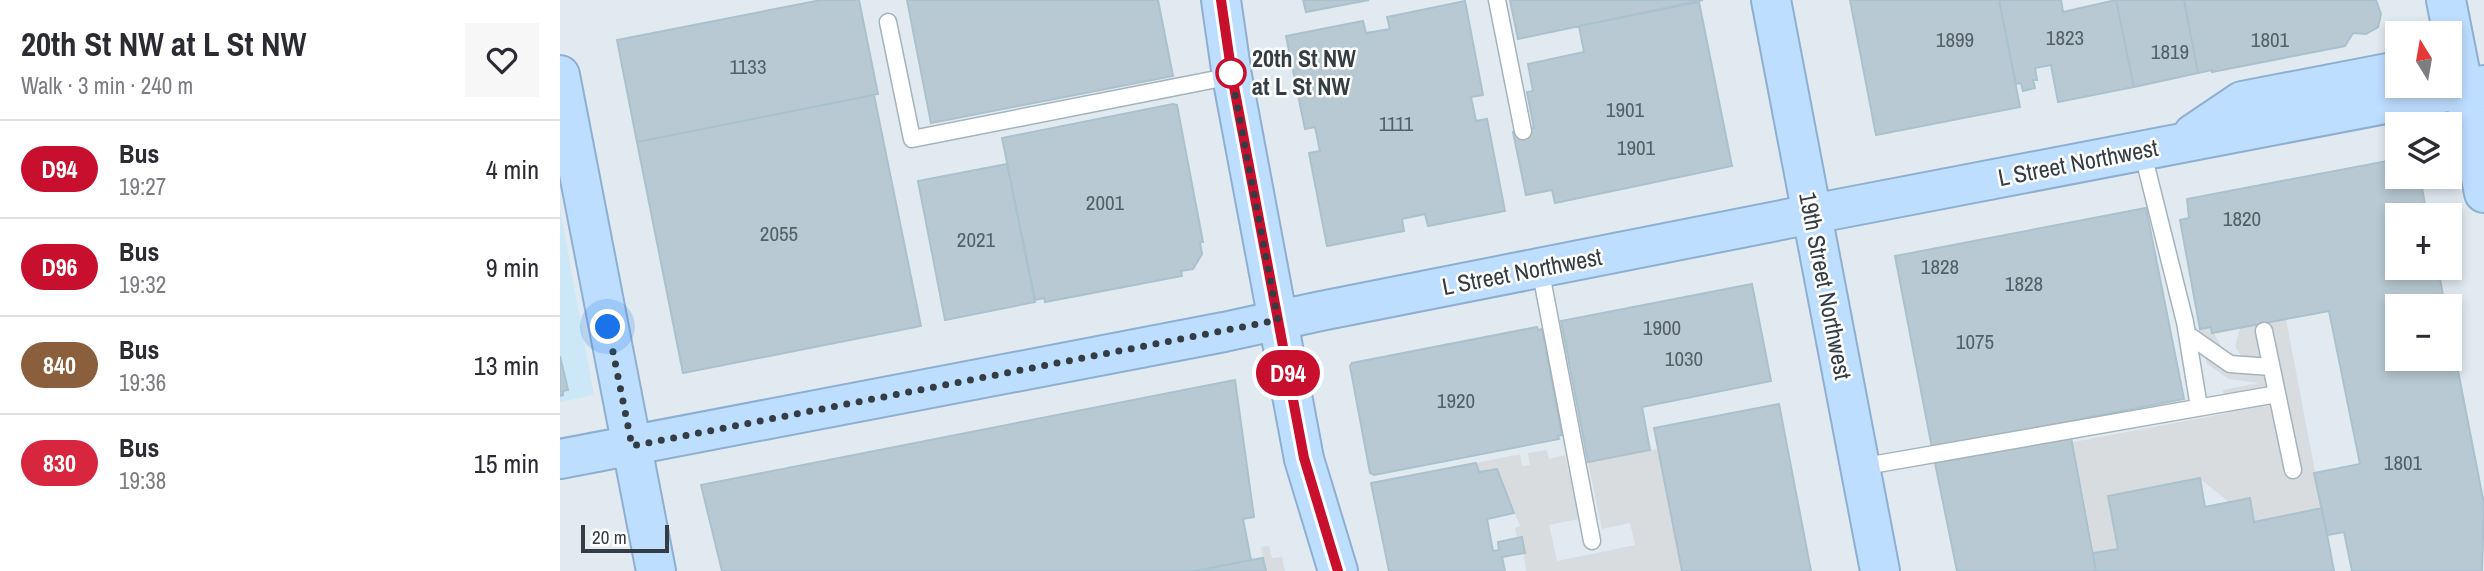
<!DOCTYPE html>
<meta charset="utf-8">
<style>
body{margin:0;font-family:"Archivo Narrow",sans-serif;background:#f7f7f7;color:#2b2b33;height:100vh;display:flex;flex-direction:column;font-size:26px;white-space:nowrap}
*{box-sizing:border-box;margin:0}
p{font-size:23px;color:#7c7c81}
.icon{flex:none;width:38px;height:38px;fill:none;stroke:currentColor;stroke-width:2;stroke-linecap:round;stroke-linejoin:round}
.map{position:relative;flex:1;overflow:hidden}
.drawer{display:flex;flex-direction:column;background:#fff;width:560px}
.drawer>*{flex:none}
.badge{padding:0 14px;border-radius:23px;font-size:24px;line-height:46px}
.needle{width:46px;rotate:349deg}
.buttons{position:absolute;left:1825px;top:21px;display:grid;gap:14px}
.buttons a{display:grid;place-items:center;width:77px;height:77px;border-radius:0px;background:#fff;box-shadow:0 4px 10px #0003;font-size:35px}
.scale{position:absolute;left:21px;bottom:18px;width:88px;box-sizing:border-box;padding-left:7px;border:4px solid #333d43;border-top:0;font-size:19px;line-height:24px;white-space:nowrap;color:#333d43;-webkit-text-stroke:5px #fff;paint-order:stroke}
.you{position:absolute;width:35px;height:35px;margin:-18px;border:5px solid #fff;border-radius:50%;background:#1a73e8;box-shadow:0 0 0 10px #1a73e833}
.map>.badge{position:absolute;translate:-50% -50%;box-shadow:0 0 0 4px #fff}
.round{display:grid;place-items:center;flex:none;width:74px;height:74px;border-radius:0px;background:#f7f7f7}
.headline{display:flex;align-items:center;justify-content:space-between;height:119px;padding:0 21px}
h1{font-size:33px;font-weight:800;line-height:52px}
ul{padding:0;list-style:none}
li{display:flex;align-items:center;gap:21px;height:98px;padding:0 21px;border-top:2px solid #e1e1e2}
li div{flex:1}
li b{display:block;font-size:26px}
li em{font-style:normal}
li .badge{min-width:77px;font-weight:700;text-align:center}
main{display:flex;flex:1;min-height:0}
.map>svg:first-child{display:block}
.commercial{fill:#cce7f5}
.parking{fill:#d8dcdf}
.building{fill:#b8c9d3;stroke:#aac1ce;stroke-width:2}
.lines{fill:none;stroke-linecap:round;stroke-linejoin:round}
.lane-casing{stroke:#a5b3bd;stroke-width:19}
.secondary-casing{stroke:#8eafcf;stroke-width:42}
.lane{stroke:#fff;stroke-width:16}
.secondary{stroke:#bedeff;stroke-width:38}
.line-casing{stroke:#fff;stroke-width:16}
.line{stroke:#c8102e;stroke-width:10}
.walk{stroke:#333d43;stroke-width:7;stroke-dasharray:0 12.6}
.stop-dot{fill:#fff;stroke:#c8102e;stroke-width:3.5}
.labels{text-anchor:middle;stroke-width:5;stroke-linejoin:round;paint-order:stroke}
.number-label{font-size:21px;fill:#546067}
.stop-label{font-size:24px;font-weight:bold;fill:#333d43;stroke:#fff;text-anchor:start}
.street-label{font-size:24px;fill:#333d43;stroke:#fff}
</style>
<main>
<section class="drawer">
<div class="headline"><div><h1>20th St NW at L St NW</h1><p>Walk · 3 min · 240 m</p></div><a class="round"><svg class="icon" aria-label="heart" viewBox="0 0 24 24"><path d="M12 20l-8-8c-3-5 5-10 8-4 3-6 11-1 8 4z"/></svg></a></div>
<ul>
<li><span class="badge" style="background:#c8102e;color:#fff">D94</span><div><b>Bus</b><p>19:27</p></div><em>4 min</em></li>
<li><span class="badge" style="background:#c8102e;color:#fff">D96</span><div><b>Bus</b><p>19:32</p></div><em>9 min</em></li>
<li><span class="badge" style="background:#8b5e3c;color:#fff">840</span><div><b>Bus</b><p>19:36</p></div><em>13 min</em></li>
<li><span class="badge" style="background:#d7263d;color:#fff">830</span><div><b>Bus</b><p>19:38</p></div><em>15 min</em></li>
</ul>
</section>
<div class="map">
<svg width="1924" height="571" viewBox="0 0 1924 571">
<rect width="100%" height="100%" fill="#e2eaf1"/>
<path class="commercial" d="M 0,209 L 34,395 L 0,402 Z"/>
<path class="parking" d="M 1726,319 L 1762,508 L 1694,522 L 1639,478 L 1548,496 L 1558,549 L 1534,553 L 1513,442 L 1668,413 L 1663,390 L 1699,383 L 1669,379 L 1647,364 L 1639,330 L 1651,327 L 1664,352 L 1684,361 L 1675,346 L 1680,328 Z
M 1098,449 L 1122,571 L 966,571 L 962,538 L 957,538 L 955,528 L 960,526 L 937,469 L 919,472 L 916,463 L 960,454 L 962,466 L 970,465 L 968,453 L 987,450 L 989,459 L 1005,455 L 1019,519 L 989,525 L 997,561 L 1075,545 L 1070,523 L 1042,529 L 1028,462 Z
M 709,546 L 712,558 L 722,557 L 725,571 L 706,571 L 701,547 Z"/>
<path class="building" d="M 261,0 L 299,0 L 318,94 L 77,142 L 57,40 Z
M 347,0 L 598,0 L 613,76 L 371,123 Z
M 743,0 L 809,0 L 746,12 Z
M 950,0 L 1143,0 L 958,39 Z
M 1290,0 L 1439,0 L 1460,107 L 1316,135 Z
M 1439,0 L 1501,0 L 1503,12 L 1556,0 L 1574,87 L 1498,102 L 1491,65 L 1475,68 L 1477,80 L 1473,80 L 1475,88 L 1463,91 L 1461,83 L 1456,84 Z
M 1556,0 L 1624,0 L 1638,73 L 1574,87 Z
M 1624,0 L 1816,0 L 1821,14 L 1818,27 L 1806,34 L 1793,33 L 1785,46 L 1652,72 L 1652,70 L 1638,73 Z
M 905,1 L 923,95 L 911,97 L 916,121 L 927,119 L 945,211 L 868,226 L 865,214 L 842,219 L 844,231 L 767,246 L 749,153 L 760,151 L 755,127 L 745,129 L 726,36 L 803,21 L 806,33 L 830,29 L 827,17 Z
M 1139,2 L 1172,166 L 995,203 L 992,190 L 966,195 L 953,132 L 974,128 L 967,92 L 973,91 L 968,64 L 1024,52 L 1019,26 Z
M 314,95 L 361,326 L 123,373 L 77,142 Z
M 613,104 L 617,105 L 643,242 L 640,242 L 642,254 L 633,269 L 621,271 L 622,276 L 485,302 L 484,298 L 475,300 L 442,138 Z
M 1838,159 L 1838,177 L 1860,177 L 1867,215 L 1838,215 L 1838,268 L 1878,268 L 1885,306 L 1838,306 L 1838,359 L 1890,359 L 1890,330 L 1924,504 L 1922,571 L 1792,571 L 1784,532 L 1767,535 L 1754,473 L 1800,464 L 1769,311 L 1652,333 L 1651,327 L 1640,329 L 1620,220 L 1629,218 L 1627,199 Z
M 447,164 L 475,302 L 385,320 L 358,181 Z
M 1586,208 L 1624,399 L 1372,448 L 1335,256 Z
M 1192,284 L 1211,381 L 1082,407 L 1090,450 L 1028,462 L 1001,321 Z
M 977,327 L 978,330 L 982,329 L 1002,435 L 998,436 L 999,439 L 814,475 L 810,473 L 790,366 L 792,363 Z
M 0,356 L 8,390 L 3,391 L 3,395 L 0,396 Z
M 675,380 L 694,517 L 683,519 L 691,560 L 635,571 L 162,571 L 141,485 Z
M 1219,404 L 1251,571 L 1122,571 L 1094,428 Z
M 1511,437 L 1536,571 L 1397,571 L 1375,463 Z
M 916,463 L 919,472 L 937,469 L 954,513 L 927,519 L 933,551 L 939,550 L 938,542 L 962,537 L 965,553 L 942,557 L 945,571 L 829,571 L 811,483 Z
M 1640,478 L 1645,507 L 1690,498 L 1694,522 L 1762,508 L 1774,571 L 1536,571 L 1533,553 L 1558,549 L 1548,496 Z
M 703,558 L 706,571 L 635,571 L 691,560 Z"/>
<g class="lines">
<defs>
<path id="lane" d="M 937,0 L 963,131
M 328,22 L 352,139 L 672,76
M 1582,150 L 1625,322 L 1639,407
M 980,268 L 1032,541
M 1704,331 L 1733,470
M 1627,334 L 1670,364 L 1711,367
M 1300,467 L 1717,394"/>
<path id="secondary" d="M 661,0 L 672,76 L 744,459 L 778,571
M 1211,0 L 1320,571
M 1886,0 L 1924,193
M 0,75 L 96,571
M 1633,134 L 1682,101 L 1838,71
M 0,459 L 664,332 L 761,311 L 1252,214 L 1924,85"/>
</defs>
<use href="#lane" class="lane-casing"/>
<use href="#secondary" class="secondary-casing"/>
<use href="#lane" class="lane"/>
<use href="#secondary" class="secondary"/>
</g>
<g class="lines">
<defs>
<path id="line" d="M 661,0 L 672,76 L 744,458 L 778,571"/>
</defs>
<use href="#line" class="line-casing"/>
<use href="#line" class="line"/>
<path class="walk" d="M 48,327 L 72,446 L 718,320 L 671,73"/>
</g>
<circle class="stop-dot" cx="671" cy="73" r="14"/>
<g class="labels">
<g class="number-label">
<text x="1505" y="45">1823</text>
<text x="1395" y="47">1899</text>
<text x="1710" y="47">1801</text>
<text x="1610" y="59">1819</text>
<text x="188" y="74">1133</text>
<text x="1065" y="117">1901</text>
<text x="836" y="131">1111</text>
<text x="1076" y="155">1901</text>
<text x="545" y="210">2001</text>
<text x="1682" y="226">1820</text>
<text x="219" y="241">2055</text>
<text x="416" y="247">2021</text>
<text x="1380" y="274">1828</text>
<text x="1464" y="291">1828</text>
<text x="1102" y="335">1900</text>
<text x="1415" y="349">1075</text>
<text x="1124" y="366">1030</text>
<text x="896" y="408">1920</text>
<text x="1843" y="470">1801</text>
</g>
<g class="stop-label">
<text x="692" y="67">20th St NW<tspan x="692" dy="28">at L St NW</tspan></text>
</g>
<g class="street-label">
<text transform="translate(1518 163) rotate(-11)" y="8">L Street Northwest</text>
<text transform="translate(962 272) rotate(-11)" y="8">L Street Northwest</text>
<text transform="translate(1265 286) rotate(79)" y="8">19th Street Northwest</text>
</g>
</g>
</svg>
<div class="buttons">
<a><svg class="needle" viewBox="-14 -14 28 28"><path d="M0-13l5 13h-10z" fill="#e53935"/><path d="M0 13l5-13h-10z" fill="#7c7c81"/></svg></a>
<a><svg class="icon" aria-label="layers" viewBox="0 0 24 24"><path d="M12 4l9 5-9 5-9-5zM3 14l9 5 9-5"/></svg></a>
<a>+</a>
<a>−</a>
</div>
<div class="scale">20 m</div>
<div class="you" style="left:48px;top:327px"></div>
<b class="badge" style="left:728px;top:373px;background:#c8102e;color:#fff">D94</b>
</div>
</main>
